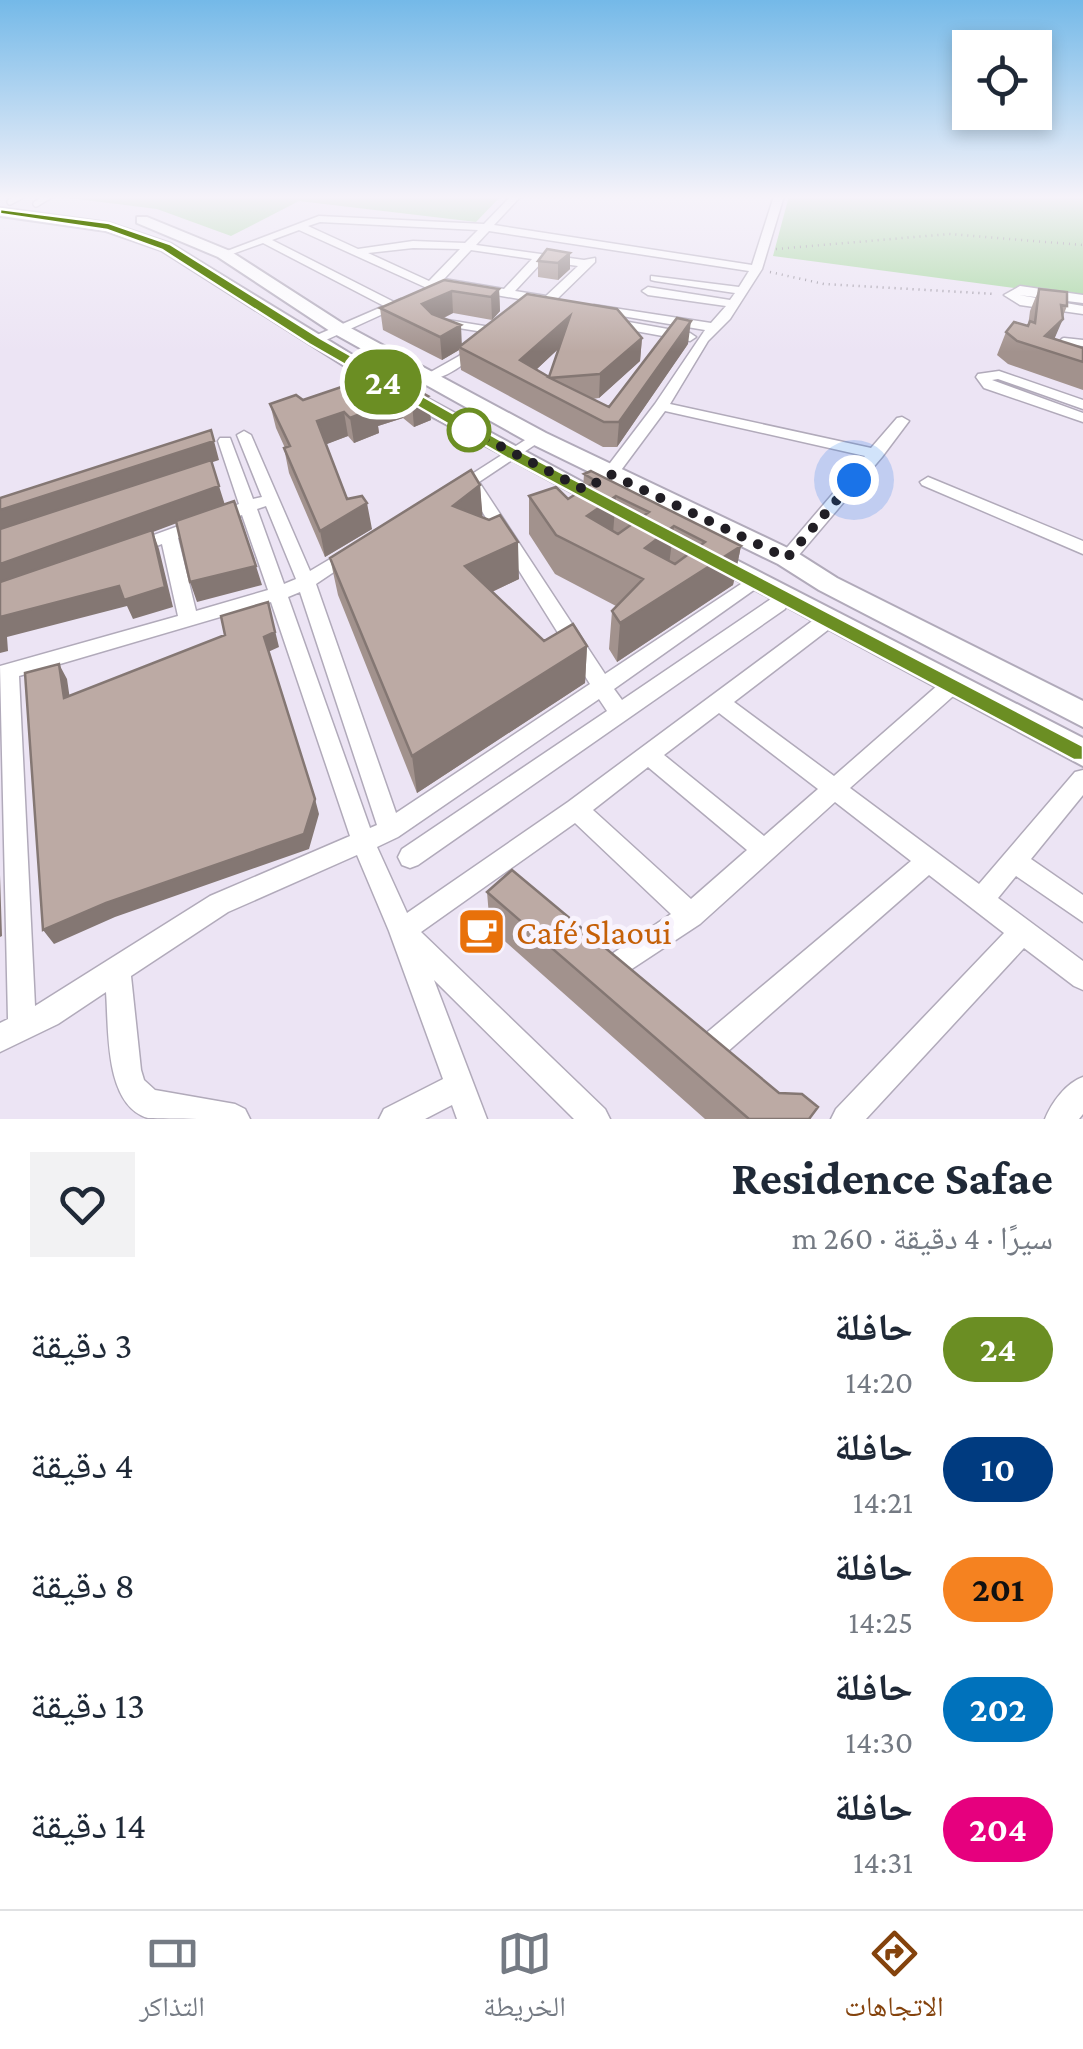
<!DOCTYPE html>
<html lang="ar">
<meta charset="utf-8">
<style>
body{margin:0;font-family:"Crimson Pro","Noto Naskh Arabic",serif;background:#f2f2f3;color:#1f2937;direction:rtl;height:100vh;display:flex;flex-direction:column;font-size:38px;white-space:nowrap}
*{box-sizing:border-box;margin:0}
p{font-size:32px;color:#747a83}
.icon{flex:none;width:55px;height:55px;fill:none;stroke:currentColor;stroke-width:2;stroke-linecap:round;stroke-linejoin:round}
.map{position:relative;height:1119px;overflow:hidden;direction:ltr}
.drawer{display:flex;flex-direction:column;background:#fff;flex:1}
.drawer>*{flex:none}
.badge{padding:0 20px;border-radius:32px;font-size:35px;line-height:65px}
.controls{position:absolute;left:952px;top:30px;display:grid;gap:20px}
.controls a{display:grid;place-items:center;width:100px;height:100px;border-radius:0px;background:#fff;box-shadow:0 5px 15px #0003;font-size:50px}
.you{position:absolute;width:50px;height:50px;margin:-25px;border:8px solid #fff;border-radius:50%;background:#1a73e8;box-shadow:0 0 0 15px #1a73e833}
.map>.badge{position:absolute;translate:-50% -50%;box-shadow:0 0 0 5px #fff}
.round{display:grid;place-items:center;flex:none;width:105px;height:105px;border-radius:0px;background:#f2f2f3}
.summary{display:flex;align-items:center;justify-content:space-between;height:170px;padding:0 30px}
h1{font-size:48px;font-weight:700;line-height:75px}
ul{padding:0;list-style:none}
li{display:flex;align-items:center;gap:30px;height:120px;padding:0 30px}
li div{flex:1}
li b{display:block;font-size:38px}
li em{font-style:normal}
li .badge{min-width:110px;font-weight:700;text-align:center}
.menu{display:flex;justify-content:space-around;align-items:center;height:140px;border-top:2px solid #e0e1e3;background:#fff;font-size:28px;color:#747a83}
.menu a{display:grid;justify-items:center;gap:5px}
.menu .current{color:#84430d}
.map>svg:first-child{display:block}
.green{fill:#a4d79d}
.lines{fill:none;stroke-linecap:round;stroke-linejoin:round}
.lane-far1-casing{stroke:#b1aaba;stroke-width:8}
.lane-casing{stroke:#b1aaba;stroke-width:9}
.street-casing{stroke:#b1aaba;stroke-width:3}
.secondary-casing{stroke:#b1aaba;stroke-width:4}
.path{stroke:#807b86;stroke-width:2.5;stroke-dasharray:1 5;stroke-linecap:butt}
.lane-far1{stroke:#fff;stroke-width:5}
.lane{stroke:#fff;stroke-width:6}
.street{fill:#fff;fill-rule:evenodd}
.secondary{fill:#fff;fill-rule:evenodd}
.wall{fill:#a2928d;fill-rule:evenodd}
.shaded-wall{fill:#847773}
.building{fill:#bcaaa4;stroke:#847773;stroke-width:2.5;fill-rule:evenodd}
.line{fill:#6b8e23;stroke:#fff;stroke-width:2.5}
.walk{stroke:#211e24;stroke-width:10;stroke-dasharray:0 18}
.stop-dot{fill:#fff;stroke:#6b8e23;stroke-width:5}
.labels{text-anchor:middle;stroke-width:10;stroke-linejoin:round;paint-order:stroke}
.near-food-label{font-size:35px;fill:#c56008;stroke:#f8f3fd;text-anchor:start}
</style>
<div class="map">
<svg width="1083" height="1119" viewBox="0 0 1083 1119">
<rect width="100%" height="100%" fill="#ece4f4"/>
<path class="green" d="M 74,196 L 501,196 L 476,222 L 299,201 L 231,236 L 157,209 L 69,198 Z
M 789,196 L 1083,196 L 1083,297 L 773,256 Z"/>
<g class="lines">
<defs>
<path id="lane-far1" d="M 10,202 L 21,196
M 36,204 L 49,196"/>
<path id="lane" d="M 447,323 L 490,330
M 1055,350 L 1064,341 L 1083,343"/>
<path id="street" d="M 511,196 L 521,196 L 494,225 L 752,265 L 774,196 L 784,196 L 762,269 L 730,319 L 708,341 L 670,404 L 871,448 L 897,418 L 902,417 L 909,421 L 882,457 L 793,562 L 781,562 L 778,558 L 865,456 L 665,411 L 616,477 L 598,487 L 590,482 L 604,471 L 655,404 L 705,330 L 598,312 L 594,311 L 594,305 L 711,323 L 726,306 L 648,295 L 642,291 L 648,287 L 730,300 L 735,293 L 655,281 L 651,280 L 651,276 L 739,287 L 749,271 L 489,231 L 476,245 L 584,260 L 595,258 L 595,262 L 553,303 L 548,304 L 439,285 L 435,288 L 427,288 L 299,230 L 272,240 L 394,302 L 401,299 L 407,303 L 315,345 L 310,344 L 310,338 L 384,306 L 263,243 L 224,257 L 219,254 L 319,216 L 484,224 ZM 320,222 L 478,230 L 465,243 L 413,241 L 358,249 L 308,226 ZM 413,248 L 460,249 L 429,281 L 368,253 ZM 471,250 L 532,259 L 504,289 L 444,279 ZM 543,261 L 578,266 L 546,296 L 515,291 Z
M 1020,286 L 1083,295 L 1083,303 L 1019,295 L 1083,306 L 1083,314 L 1020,305 L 1004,295 Z
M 612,319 L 690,333 L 696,337 L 690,341 L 608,326 L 608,320 Z
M 477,342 L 483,346 C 469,362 444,381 422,381 L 420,378 L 459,356 Z
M 999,371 L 1083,400 L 1083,409 L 998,379 L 992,380 L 1083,413 L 1083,422 L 984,388 L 976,377 L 978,374 Z
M 244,431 L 251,435 L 310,571 L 347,549 L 353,547 L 362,553 L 316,584 L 396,813 L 590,684 L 468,489 L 455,495 L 447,490 L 533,435 L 538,434 L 545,438 L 479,482 L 605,674 L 753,576 L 759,574 L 768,580 L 614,689 L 622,700 L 771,599 L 785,599 L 787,604 L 785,609 L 418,865 L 410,868 L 402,865 L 398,857 L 402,849 L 607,711 L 599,699 L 398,837 L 377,847 L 407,913 L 568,802 L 823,613 L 837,613 L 839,618 L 837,623 L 734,702 L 834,776 L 946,678 L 953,676 L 960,678 L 963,684 L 960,690 L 850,788 L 979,884 L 1075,772 L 1083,770 L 1083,795 L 1031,859 L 1083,895 L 1083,922 L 1016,876 L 998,898 L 1083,961 L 1083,990 L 1074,986 L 1024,948 L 866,1119 L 831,1119 L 836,1109 L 1004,933 L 929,875 L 718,1060 L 708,1064 L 698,1060 L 694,1050 L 698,1040 L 911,861 L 835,802 L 700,924 L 612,982 L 603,978 L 599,969 L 603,960 L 671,914 L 575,823 L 421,932 L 605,1109 L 610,1119 L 574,1119 L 434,980 L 487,1119 L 457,1119 L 452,1105 L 425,1119 L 379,1119 L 384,1109 L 443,1079 L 389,931 L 357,855 L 228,912 L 131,976 L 141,1070 L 144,1080 L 155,1090 L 235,1104 L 245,1109 L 250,1119 C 225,1119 169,1119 148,1118 C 104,1105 109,1029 106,992 L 58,1024 L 0,1052 L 0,1023 L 8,1019 L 0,666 L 178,616 L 162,544 L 135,554 L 126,548 L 129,544 L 239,504 L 218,441 L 220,438 L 230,438 L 253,499 L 262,497 L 237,435 ZM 266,506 L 296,579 L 284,584 L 257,509 ZM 242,515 L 268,590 L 196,611 L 178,538 ZM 300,592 L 377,825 L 370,828 L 288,597 ZM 271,602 L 350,836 L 210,896 L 35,1006 L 19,676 ZM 719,713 L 818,789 L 764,836 L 664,755 ZM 648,767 L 747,850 L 691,899 L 593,810 Z
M 928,477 L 1083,541 L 1083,554 L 922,485 L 920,482 Z
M 1083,1077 L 1083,1114 L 1079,1119 L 1045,1119 C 1052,1102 1066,1083 1083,1077 Z"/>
<path id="secondary" d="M 0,208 L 109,223 L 171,244 L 395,381 L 623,504 L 611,511 L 603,509 L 381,389 L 161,250 L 106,231 L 0,216 Z
M 137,217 L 147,217 L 230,251 L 345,325 L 546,433 L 796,552 L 837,578 L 1083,701 L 1083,727 L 819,590 L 778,564 L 530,443 L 333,333 L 218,257 L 137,223 Z
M 709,546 L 1083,738 L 1083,766 L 700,560 L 697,554 L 700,548 Z"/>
</defs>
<use href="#lane-far1" class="lane-far1-casing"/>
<use href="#lane" class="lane-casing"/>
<use href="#street" class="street-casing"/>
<use href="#secondary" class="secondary-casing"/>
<path class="path" d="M 776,249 L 949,234 L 1083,245
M 770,272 L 824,284 L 996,294"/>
<use href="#lane-far1" class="lane-far1"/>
<use href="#lane" class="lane"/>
<use href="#street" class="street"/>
<use href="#secondary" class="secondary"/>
</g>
<path class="wall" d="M 547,249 L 570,269 L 558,280 L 538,277 L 538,261 Z
M 444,280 L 499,289 L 500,311 L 492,320 L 453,313 L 444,318 L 462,344 L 642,338 L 640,361 L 599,398 L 592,399 L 609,407 L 688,344 L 617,447 L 603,447 L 461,370 L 459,350 L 442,360 L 383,330 L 380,308 ZM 558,349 L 549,377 L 536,370 Z
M 1039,289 L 1067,306 L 1054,339 L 1083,348 L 1083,390 L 1008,364 L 997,355 L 1006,332 L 1028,326 L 1030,311 Z
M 380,369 L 431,420 L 414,427 L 403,418 L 378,426 L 379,433 L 354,443 L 348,436 L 326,444 L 347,499 L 372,529 L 325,557 L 289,473 L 284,448 L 285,448 L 276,428 L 270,404 L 303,400 L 368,378 L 367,373 Z
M 584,474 L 741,546 L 733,585 L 617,662 L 609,649 L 612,611 L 616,606 L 555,574 L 529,534 L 529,496 L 568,499 L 583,489 Z
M 480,485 L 482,517 L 519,579 L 492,592 L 544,641 L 587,646 L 585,683 L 417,793 L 338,595 L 330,558 Z
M 487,892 L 779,1093 L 811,1119 L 705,1119 L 490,928 Z"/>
<path class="shaded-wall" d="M 570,253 L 570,269 L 558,280 L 558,263 Z
M 499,289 L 500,311 L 492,320 L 491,297 Z
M 452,291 L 453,313 L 424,327 L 422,304 Z
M 570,316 L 569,339 L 524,381 L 520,360 Z
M 1063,319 L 1053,342 L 1045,336 Z
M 691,321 L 688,344 L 617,447 L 619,422 Z
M 461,325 L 462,348 L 459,347 L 459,350 L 442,360 L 440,337 Z
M 642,338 L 640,361 L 599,398 L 600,374 Z
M 400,394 L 403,418 L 378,426 L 379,433 L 354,443 L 350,418 L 371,403 Z
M 428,396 L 431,420 L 414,427 L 412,403 Z
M 344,412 L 348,436 L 322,446 L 317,421 Z
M 214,441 L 219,460 L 0,533 L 0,510 Z
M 480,485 L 483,521 L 453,506 Z
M 219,486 L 225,505 L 153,532 L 159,549 L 173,607 L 133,619 L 127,606 L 7,637 L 8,651 L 0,653 L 0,617 L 152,532 L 0,588 L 0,564 Z
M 616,496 L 613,534 L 587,516 Z
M 367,503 L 372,529 L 325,557 L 320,531 Z
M 674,526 L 669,565 L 645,548 Z
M 518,542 L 519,579 L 468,603 L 465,566 Z
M 741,546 L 733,585 L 617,662 L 620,623 Z
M 256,566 L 262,585 L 197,602 L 190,582 Z
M 268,602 L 279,647 L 268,652 L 264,637 Z
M 587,646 L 585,683 L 417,793 L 412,756 Z
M 59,664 L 67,679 L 72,713 L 64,698 Z
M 315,799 L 319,814 L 309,849 L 115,917 L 54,944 L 43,930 Z
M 0,875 L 2,936 L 0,937 Z"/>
<path class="building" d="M 547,249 L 570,253 L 558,263 L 538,261 Z
M 444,280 L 499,289 L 491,297 L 452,291 L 422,304 L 432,314 L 461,325 L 440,337 L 380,308 Z
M 1039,289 L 1067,292 L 1067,306 L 1061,305 L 1063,319 L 1045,336 L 1083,348 L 1083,362 L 1017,341 L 1006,332 L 1014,322 L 1028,326 L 1030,321 L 1035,323 Z
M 527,294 L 617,309 L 642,338 L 600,374 L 550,378 L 609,407 L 677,318 L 691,321 L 619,422 L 604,422 L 459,347 ZM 570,316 L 549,377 L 520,360 Z
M 380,369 L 428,396 L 412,403 L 400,394 L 371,403 L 375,408 L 350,418 L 344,412 L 317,421 L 347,499 L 362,496 L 367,503 L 320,531 L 284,448 L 290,446 L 270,404 L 296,395 L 303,400 L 371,377 L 367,373 Z
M 211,430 L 214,441 L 0,510 L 0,498 Z
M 211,460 L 219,486 L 0,564 L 0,529 Z
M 471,470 L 480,485 L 453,506 L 489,520 L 500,515 L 518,542 L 465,566 L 544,641 L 573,624 L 587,646 L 412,756 L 330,558 Z
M 591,471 L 741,546 L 620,623 L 612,611 L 643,579 L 556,535 L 529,496 L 556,487 L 568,499 L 596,481 L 584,474 ZM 616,496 L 649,512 L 618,534 L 587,516 ZM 674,526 L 705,542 L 675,564 L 645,548 Z
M 234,501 L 256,566 L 190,582 L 176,521 Z
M 152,530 L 165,587 L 124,600 L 119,586 L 0,617 L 0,582 Z
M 268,602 L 275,632 L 264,637 L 315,799 L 304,834 L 106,903 L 43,930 L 25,673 L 59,664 L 64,698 L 225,635 L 221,616 Z
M 512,870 L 779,1093 L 802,1094 L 818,1107 L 809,1119 L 749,1119 L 487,892 Z"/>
<linearGradient id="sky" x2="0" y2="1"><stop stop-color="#74b9e8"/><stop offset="0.56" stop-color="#f6f3fa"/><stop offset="1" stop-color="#f6f3fa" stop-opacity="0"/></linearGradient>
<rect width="1083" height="352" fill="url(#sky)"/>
<path class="line" d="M 0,209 L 109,223 L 170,244 L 320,338 L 518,450 L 1083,746 L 1083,760 L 1074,760 L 507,458 L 309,344 L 162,250 L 107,230 L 0,214 Z"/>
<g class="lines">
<path class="walk" d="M 469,430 L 585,490 L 610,474 L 787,558 L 854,480"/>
</g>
<defs>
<symbol id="cafe-square" viewBox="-11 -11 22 22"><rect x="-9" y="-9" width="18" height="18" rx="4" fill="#e8710a" stroke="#f8f3fd"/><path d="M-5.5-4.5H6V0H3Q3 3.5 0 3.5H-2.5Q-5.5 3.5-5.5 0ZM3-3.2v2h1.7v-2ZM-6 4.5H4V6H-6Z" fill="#fff"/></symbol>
</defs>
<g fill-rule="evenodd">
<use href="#cafe-square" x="454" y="904" width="55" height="55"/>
</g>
<circle class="stop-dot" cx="469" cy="430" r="20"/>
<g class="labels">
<g class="near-food-label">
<text x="516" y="944">Café Slaoui</text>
</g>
</g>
</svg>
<div class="controls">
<a><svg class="icon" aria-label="locate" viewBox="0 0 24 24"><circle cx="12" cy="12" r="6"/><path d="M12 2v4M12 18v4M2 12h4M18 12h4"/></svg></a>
</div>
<div class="you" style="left:854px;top:480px"></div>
<b class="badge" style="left:383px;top:382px;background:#6b8e23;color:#fff">24</b>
</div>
<section class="drawer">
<div class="summary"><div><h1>Residence Safae</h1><p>سيرًا · 4 دقيقة · 260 m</p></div><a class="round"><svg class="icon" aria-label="heart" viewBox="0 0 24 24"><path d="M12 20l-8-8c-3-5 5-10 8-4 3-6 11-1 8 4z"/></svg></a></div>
<ul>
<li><span class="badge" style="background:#6b8e23;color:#fff">24</span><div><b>حافلة</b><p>14:20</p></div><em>3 دقيقة</em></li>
<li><span class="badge" style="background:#003b80;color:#fff">10</span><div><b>حافلة</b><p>14:21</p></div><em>4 دقيقة</em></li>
<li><span class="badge" style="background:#f58220;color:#111">201</span><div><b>حافلة</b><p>14:25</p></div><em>8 دقيقة</em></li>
<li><span class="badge" style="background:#0072bc;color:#fff">202</span><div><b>حافلة</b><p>14:30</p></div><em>13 دقيقة</em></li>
<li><span class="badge" style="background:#e6007e;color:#fff">204</span><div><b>حافلة</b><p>14:31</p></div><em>14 دقيقة</em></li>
</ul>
</section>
<nav class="menu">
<a class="current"><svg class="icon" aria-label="directions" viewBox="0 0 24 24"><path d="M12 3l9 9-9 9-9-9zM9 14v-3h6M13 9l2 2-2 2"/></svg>الاتجاهات</a>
<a><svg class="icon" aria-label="map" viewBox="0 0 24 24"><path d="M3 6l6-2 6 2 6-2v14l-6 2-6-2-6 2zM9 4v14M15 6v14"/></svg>الخريطة</a>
<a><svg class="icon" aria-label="tickets" viewBox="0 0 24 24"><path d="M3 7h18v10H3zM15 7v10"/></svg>التذاكر</a>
</nav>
